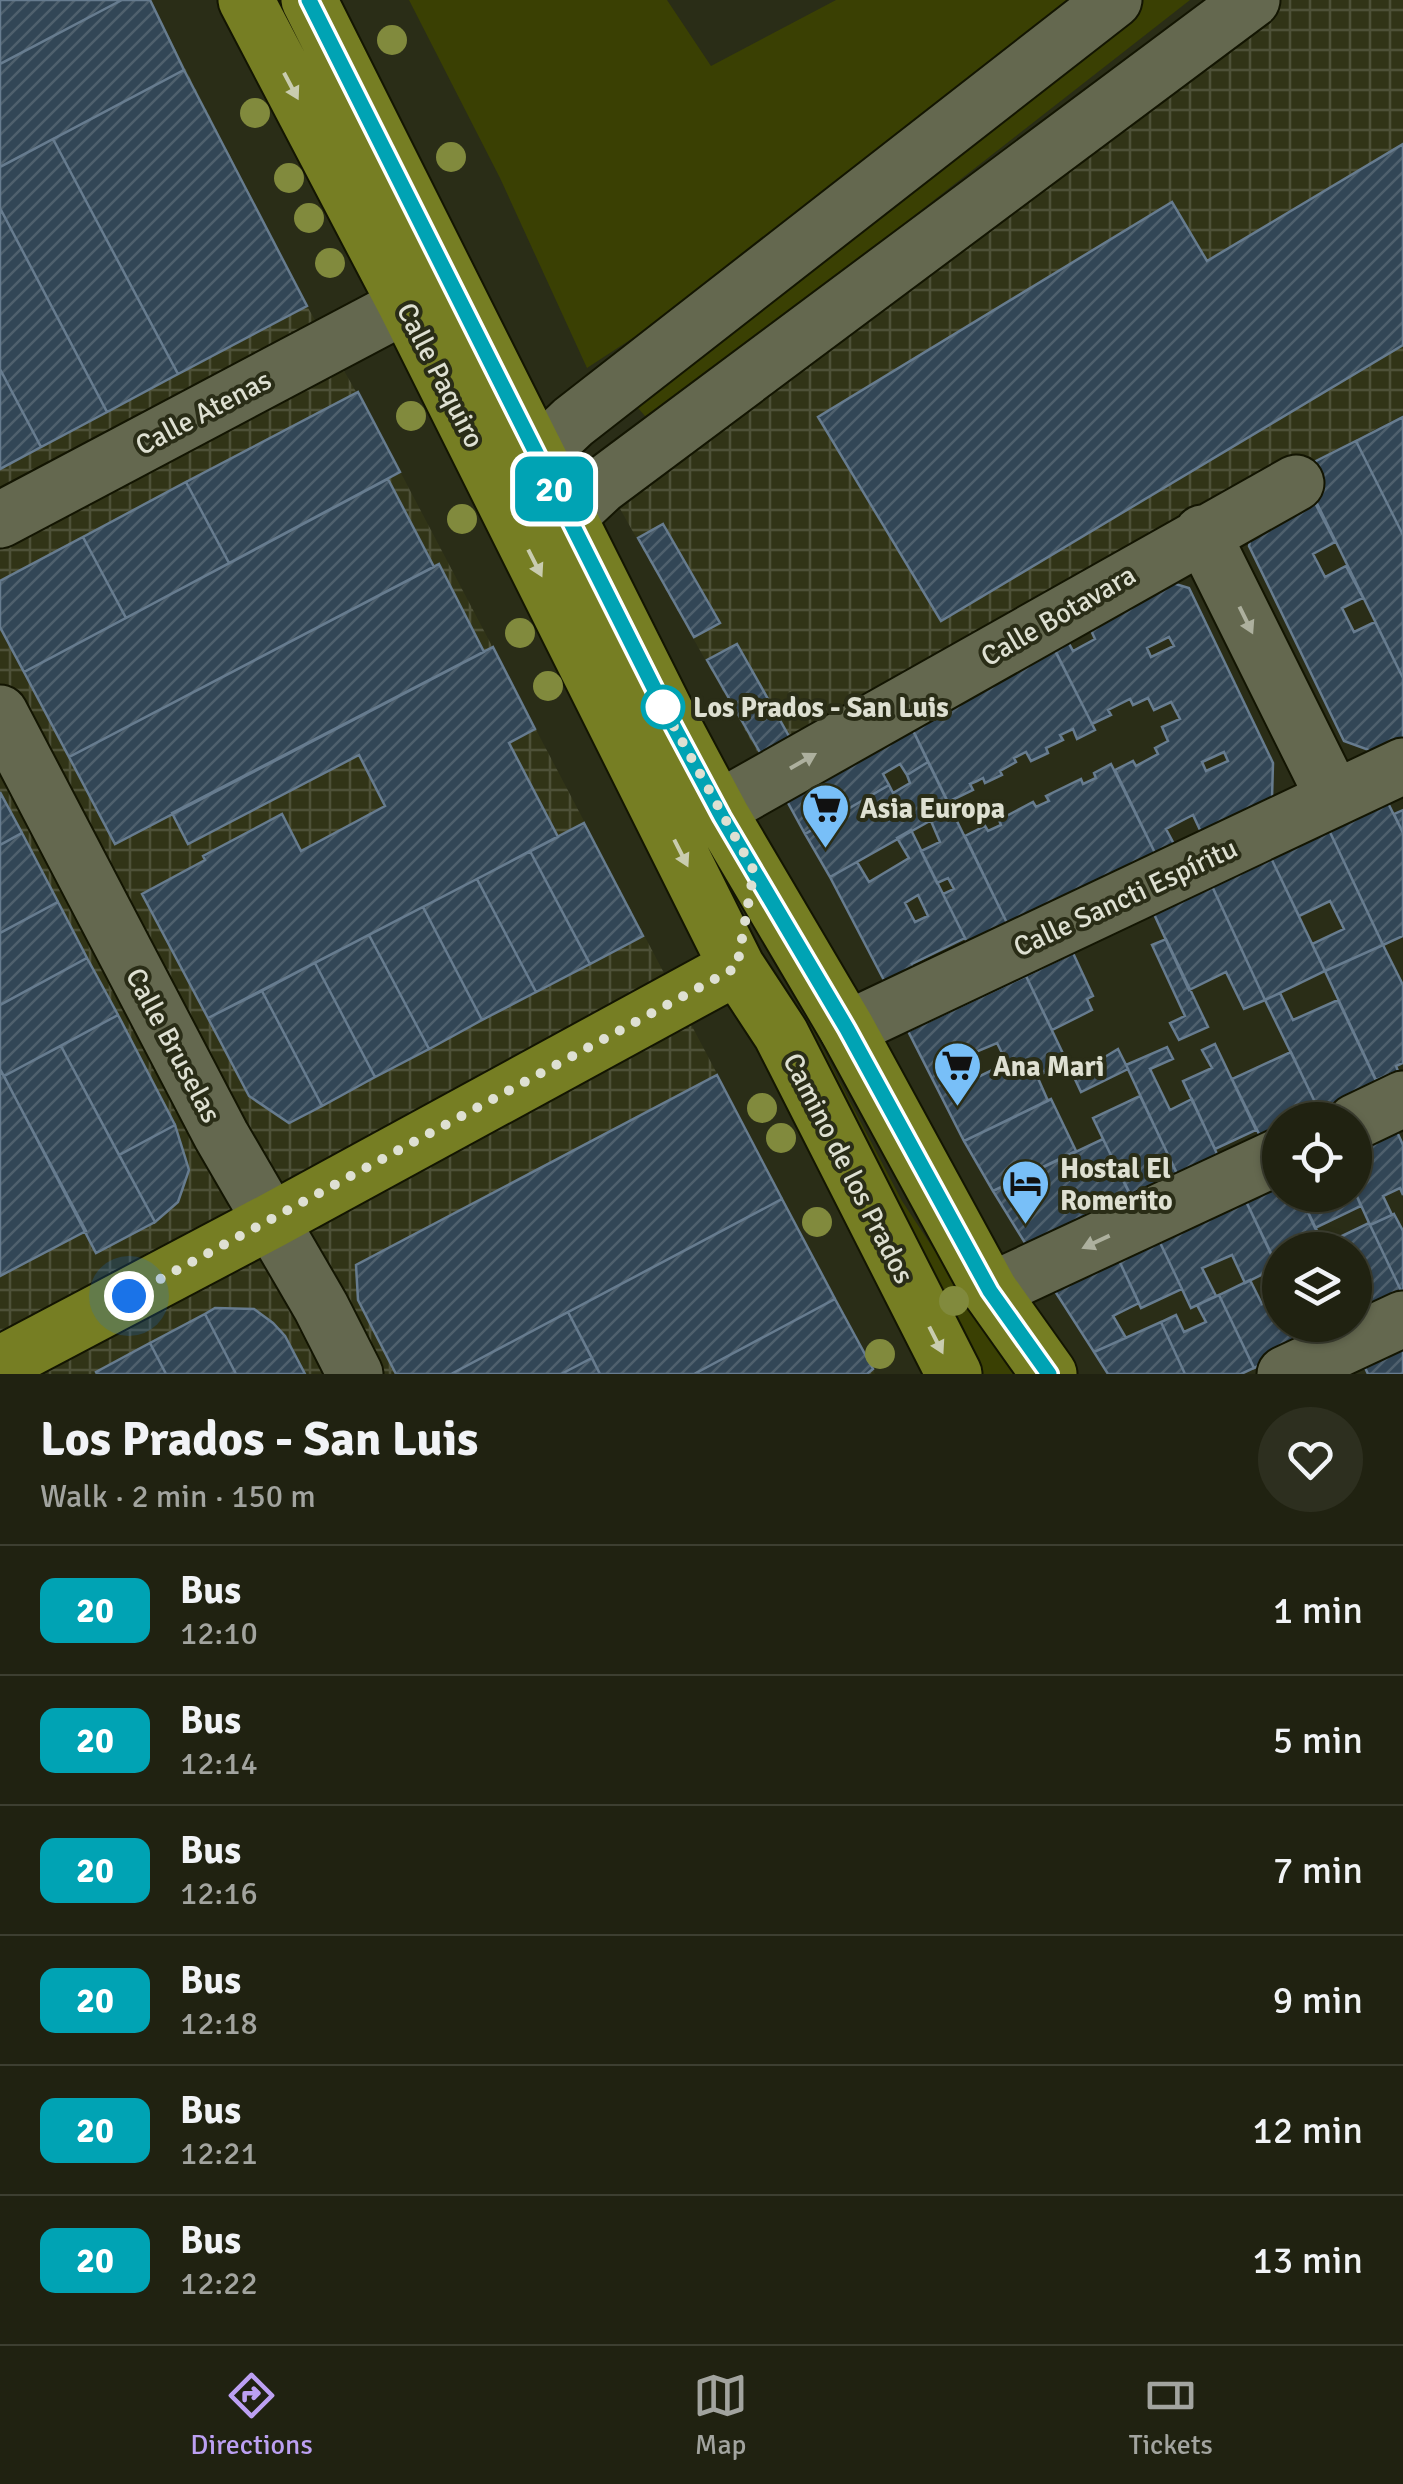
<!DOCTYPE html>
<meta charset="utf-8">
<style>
body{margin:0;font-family:Signika,sans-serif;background:#2d2f1f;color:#f1f3f6;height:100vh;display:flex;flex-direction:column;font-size:38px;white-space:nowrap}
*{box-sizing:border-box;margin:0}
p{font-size:32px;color:#a2a49f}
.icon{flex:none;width:55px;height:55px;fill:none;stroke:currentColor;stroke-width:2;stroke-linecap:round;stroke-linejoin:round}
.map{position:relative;height:1374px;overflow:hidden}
.side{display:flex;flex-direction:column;background:#202211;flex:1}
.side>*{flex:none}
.badge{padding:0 20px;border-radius:15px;font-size:35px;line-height:65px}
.tools{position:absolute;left:1262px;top:1102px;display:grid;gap:20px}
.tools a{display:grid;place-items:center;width:110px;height:110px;border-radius:50%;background:#202211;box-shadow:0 2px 8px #0004,0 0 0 2px #3d3f31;font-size:50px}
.you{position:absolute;width:50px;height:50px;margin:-25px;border:8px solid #fff;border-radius:50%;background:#1a73e8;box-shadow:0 0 0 15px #1a73e833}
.map>.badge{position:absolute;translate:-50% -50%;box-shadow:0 0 0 5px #fff}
.round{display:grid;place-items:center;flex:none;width:105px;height:105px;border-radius:52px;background:#2d2f1f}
.headline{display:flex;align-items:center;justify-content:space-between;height:170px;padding:0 40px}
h1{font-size:48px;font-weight:700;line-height:75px}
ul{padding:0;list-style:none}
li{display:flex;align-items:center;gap:30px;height:130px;padding:0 40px;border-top:2px solid #3d3f31}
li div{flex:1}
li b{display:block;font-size:38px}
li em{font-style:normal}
li .badge{min-width:110px;font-weight:700;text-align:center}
.dock{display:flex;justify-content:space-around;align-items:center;height:140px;border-top:2px solid #3d3f31;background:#202211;font-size:28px;color:#a2a49f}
.dock a{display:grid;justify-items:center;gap:5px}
.dock .active{color:#bca0f2}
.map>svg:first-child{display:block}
.industrial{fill:url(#industrial-grid)}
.green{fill:#3a4003}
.building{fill:url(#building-hatch);stroke:#677c8f;stroke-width:2.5;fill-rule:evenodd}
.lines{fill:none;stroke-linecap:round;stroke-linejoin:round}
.minor-casing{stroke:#131502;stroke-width:59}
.major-casing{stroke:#131502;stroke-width:59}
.minor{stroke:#64684f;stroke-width:55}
.major{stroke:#767e23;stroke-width:55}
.tree{fill:#818a3d}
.oneway{fill:#c9ccaf}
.oneway2{fill:#adb09e}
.line-casing{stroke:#fff;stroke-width:22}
.line{stroke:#00a3b4;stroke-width:15}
.walk{stroke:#dee0d2;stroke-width:10;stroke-dasharray:0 18}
.stop-dot{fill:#fff;stroke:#00a3b4;stroke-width:5}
.labels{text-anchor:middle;stroke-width:8;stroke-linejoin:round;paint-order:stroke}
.street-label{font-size:28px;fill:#dee0d2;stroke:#2a2d17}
.stop-label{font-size:28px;font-weight:bold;fill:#dee0d2;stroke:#2a2d17;text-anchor:start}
.poi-label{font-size:28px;font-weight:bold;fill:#dee0d2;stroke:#2a2d17;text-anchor:start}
</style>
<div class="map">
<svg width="1403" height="1374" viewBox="0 0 1403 1374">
<defs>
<pattern id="industrial-grid" width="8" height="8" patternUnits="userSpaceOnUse" patternTransform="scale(2.5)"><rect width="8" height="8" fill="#313417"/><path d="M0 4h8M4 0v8" fill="none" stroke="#4e5138"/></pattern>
<pattern id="building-hatch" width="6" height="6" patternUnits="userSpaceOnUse" patternTransform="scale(2.5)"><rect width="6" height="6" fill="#324656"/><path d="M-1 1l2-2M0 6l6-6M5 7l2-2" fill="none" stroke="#4f606d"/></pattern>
</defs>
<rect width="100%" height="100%" fill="#2a2d17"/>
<path class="industrial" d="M 0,0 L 150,0 L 307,306 L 383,439 L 875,1374 L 0,1374 Z
M 1267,0 L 1403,0 L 1403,415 L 1300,468 L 767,769 L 619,507 L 1221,42 Z"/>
<path class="green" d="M 409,0 L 667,0 L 711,66 L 836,0 L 1086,0 L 665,317 L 587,368 L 500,178 Z
M 1133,0 L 1190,0 L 650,422 L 633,402 Z
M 811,1027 L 902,1201 L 1016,1374 L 979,1374 L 806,1029 Z"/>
<path class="building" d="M 0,0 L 122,0 L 0,64 Z
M 122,0 L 150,0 L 184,70 L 0,167 L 0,64 Z
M 184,70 L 307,306 L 178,374 L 53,139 Z
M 53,139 L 178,374 L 107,412 L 0,208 L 0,167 Z
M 1403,144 L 1403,345 L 941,621 L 818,417 L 1172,202 L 1207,261 Z
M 0,208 L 107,412 L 41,447 L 0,369 Z
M 0,369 L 41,447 L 0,469 Z
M 358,392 L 400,472 L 229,563 L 186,482 Z
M 1403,417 L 1403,535 L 1356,441 Z
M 1356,441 L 1403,535 L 1403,678 L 1300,469 Z
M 388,479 L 434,567 L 69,757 L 24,672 Z
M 186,482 L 229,563 L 126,618 L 83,537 Z
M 1311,495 L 1335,542 L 1313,554 L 1325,577 L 1346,566 L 1363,598 L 1342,608 L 1354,632 L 1375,622 L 1403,678 L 1403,738 L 1374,752 L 1344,741 L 1249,546 L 1255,516 Z
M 663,524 L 720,623 L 694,637 L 638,538 Z
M 83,537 L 126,618 L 24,672 L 0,627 L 0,581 Z
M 439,564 L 484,652 L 115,844 L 69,757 Z
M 1162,580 L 1189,588 L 1273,763 L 1272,798 L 1201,832 L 1193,815 L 1187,818 L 1166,829 L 1175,846 L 1156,855 L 1115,770 L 1133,761 L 1136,766 L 1158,754 L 1155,748 L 1168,741 L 1162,727 L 1180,719 L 1171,702 L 1154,710 L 1148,698 L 1133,705 L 1130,699 L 1108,710 L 1111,715 L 1092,724 L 1052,644 L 1065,636 L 1073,651 L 1095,639 L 1088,624 ZM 1169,637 L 1174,646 L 1151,657 L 1147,648 ZM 1224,752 L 1228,761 L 1206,771 L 1202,762 Z
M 1049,639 L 1095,730 L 1077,739 L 1073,729 L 1060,735 L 1063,740 L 1046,748 L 1048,753 L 1031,761 L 1026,752 L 1014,758 L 1016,762 L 1000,771 L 1002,775 L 985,783 L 983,778 L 977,781 L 970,784 L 973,790 L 948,802 L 908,720 Z
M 737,644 L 790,738 L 761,754 L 707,660 Z
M 493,647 L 535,729 L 509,743 L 558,837 L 208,1018 L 142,894 L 205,860 L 203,856 L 282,814 L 301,851 L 385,806 L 359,755 L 188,844 L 172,813 Z
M 908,720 L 928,762 L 907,775 L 900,764 L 883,774 L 889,785 L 805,834 L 781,790 Z
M 928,762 L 951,809 L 830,877 L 805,834 L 889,785 L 893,793 L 910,783 L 907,775 Z
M 1111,764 L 1156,855 L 1007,923 L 965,836 L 985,826 L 988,831 L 1001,825 L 999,820 L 1033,802 L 1036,807 L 1049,801 L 1046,796 L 1081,779 L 1083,784 L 1096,778 L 1094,773 Z
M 0,792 L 22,833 L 0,845 Z
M 1387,801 L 1403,833 L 1403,936 L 1383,945 L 1329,830 Z
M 951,809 L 1007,923 L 967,942 L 943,894 L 954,889 L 948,878 L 937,883 L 921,851 L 940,842 L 931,821 Z
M 1403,810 L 1403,833 L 1394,814 Z
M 584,823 L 643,936 L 590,964 L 530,851 Z
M 911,830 L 965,938 L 912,964 L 914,967 L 885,982 L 830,877 L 857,862 L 869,882 L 909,858 L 897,838 ZM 918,895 L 928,916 L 915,922 L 905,903 Z
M 1329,830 L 1383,945 L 1325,971 L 1312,944 L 1344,929 L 1330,901 L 1299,916 L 1271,858 Z
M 22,833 L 58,902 L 0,933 L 0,845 Z
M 530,851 L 590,964 L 536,992 L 477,879 Z
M 1271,858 L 1325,971 L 1265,1000 L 1212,886 Z
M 477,879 L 536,992 L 482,1020 L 423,907 Z
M 1212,886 L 1265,1000 L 1244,1009 L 1226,972 L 1189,990 L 1154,914 Z
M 58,902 L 87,958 L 0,1005 L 0,933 Z
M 423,907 L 482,1020 L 429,1049 L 369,935 Z
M 369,935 L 429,1049 L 375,1077 L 315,963 Z
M 1166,939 L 1208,1027 L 1179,1040 L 1170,1023 L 1185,1016 L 1152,945 Z
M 1383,945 L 1403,985 L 1403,1063 L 1396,1066 L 1398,1071 L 1376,1080 L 1325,971 Z
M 1073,953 L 1093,996 L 1087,999 L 1092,1010 L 1052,1030 L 1026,976 Z
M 87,958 L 118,1015 L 4,1076 L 0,1069 L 0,1005 Z
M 315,963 L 375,1077 L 322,1106 L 262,991 Z
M 1026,976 L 1067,1062 L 1037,1076 L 1048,1101 L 964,1141 L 908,1031 ZM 997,1043 L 1007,1063 L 976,1078 L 966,1056 Z
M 262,991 L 322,1106 L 289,1123 L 249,1096 L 208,1018 Z
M 1280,993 L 1293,1020 L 1338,1000 L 1377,1083 L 1319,1110 L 1265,1000 Z
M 118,1015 L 175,1125 L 119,1155 L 61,1046 Z
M 1215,1044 L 1256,1130 L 1215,1149 L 1183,1081 L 1212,1068 L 1202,1050 Z
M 61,1046 L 155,1222 L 96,1253 L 4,1076 Z
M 1167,1047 L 1173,1059 L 1150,1069 L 1170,1110 L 1192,1099 L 1222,1165 L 1177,1174 L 1126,1065 Z
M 1118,1049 L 1128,1069 L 1081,1092 L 1074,1077 L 1102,1064 L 1100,1060 Z
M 1291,1052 L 1323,1119 L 1280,1120 L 1280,1139 L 1265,1146 L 1232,1079 Z
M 0,1069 L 86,1231 L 0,1276 Z
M 717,1075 L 782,1199 L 451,1374 L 396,1374 L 358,1300 L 356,1265 Z
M 1140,1096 L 1182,1184 L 1135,1205 L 1093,1118 Z
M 1051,1099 L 1076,1151 L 993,1191 L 964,1141 Z
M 1393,1123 L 1403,1145 L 1403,1195 L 1400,1188 L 1383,1196 L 1392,1215 L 1370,1225 L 1355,1192 L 1355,1140 Z
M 175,1125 L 189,1170 L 178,1202 L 155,1222 L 119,1155 Z
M 1103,1139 L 1134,1202 L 1030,1251 L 993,1191 Z
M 1280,1175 L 1280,1195 L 1300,1195 L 1318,1233 L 1272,1255 L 1242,1193 Z
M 1355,1192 L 1361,1206 L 1315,1228 L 1300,1195 L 1355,1195 Z
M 1242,1193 L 1277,1267 L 1245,1283 L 1232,1255 L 1202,1268 L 1216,1296 L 1191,1308 L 1156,1234 Z
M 782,1199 L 835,1299 L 694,1374 L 600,1374 L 568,1312 Z
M 1394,1214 L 1403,1231 L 1403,1295 L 1370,1225 Z
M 1369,1223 L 1403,1295 L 1355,1321 L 1355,1250 L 1320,1250 L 1319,1247 Z
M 1156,1234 L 1182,1289 L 1141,1308 L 1116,1254 Z
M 1116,1254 L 1139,1303 L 1113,1316 L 1126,1338 L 1094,1352 L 1051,1285 Z
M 1250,1280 L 1262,1304 L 1279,1296 L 1280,1325 L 1292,1325 L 1302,1346 L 1254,1368 L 1219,1295 Z
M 1219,1295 L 1254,1368 L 1241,1374 L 1185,1374 L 1161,1322 L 1176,1315 L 1184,1332 L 1206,1322 L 1197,1305 Z
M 835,1299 L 873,1369 L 867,1374 L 694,1374 Z
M 215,1308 L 254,1309 L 273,1323 L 285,1336 L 305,1374 L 236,1374 L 205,1314 Z
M 568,1312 L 592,1358 L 561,1374 L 451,1374 Z
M 205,1314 L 236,1374 L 166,1374 L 150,1343 Z
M 1161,1322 L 1185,1374 L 1108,1374 L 1094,1352 Z
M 1292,1325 L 1347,1325 L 1302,1346 Z
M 1403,1340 L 1403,1374 L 1368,1374 L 1361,1359 Z
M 150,1343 L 166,1374 L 97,1374 L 96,1372 Z
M 592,1358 L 600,1374 L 561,1374 Z"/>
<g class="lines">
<defs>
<path id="minor" d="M 537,456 L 573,422 L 1114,0
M 568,517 L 601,486 L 1252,0
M 0,520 L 406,305
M 1202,533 L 1334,798
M 0,713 L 221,1135 L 321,1307 L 355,1374
M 718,809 L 1296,483
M 847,1029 L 1403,766
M 1355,1122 L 1403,1099
M 990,1291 L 1280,1156
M 1285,1374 L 1403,1319"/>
<path id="major" d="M 246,0 L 406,305 L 737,967 L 781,1034 L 954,1374
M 309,0 L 667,714 L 722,817 L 847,1029 L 990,1291 L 1049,1374
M 0,1364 L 271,1221 L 737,967"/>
</defs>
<use href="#minor" class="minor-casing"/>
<use href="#major" class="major-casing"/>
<use href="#minor" class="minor"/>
<use href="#major" class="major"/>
</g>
<g class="tree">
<circle cx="392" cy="40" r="15"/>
<circle cx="255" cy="113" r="15"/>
<circle cx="451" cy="157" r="15"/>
<circle cx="289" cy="178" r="15"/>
<circle cx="309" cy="218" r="15"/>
<circle cx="330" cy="263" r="15"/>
<circle cx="411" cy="416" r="15"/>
<circle cx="462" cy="519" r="15"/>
<circle cx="520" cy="633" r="15"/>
<circle cx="548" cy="686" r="15"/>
<circle cx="762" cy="1108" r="15"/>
<circle cx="781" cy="1138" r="15"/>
<circle cx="817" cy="1222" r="15"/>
<circle cx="954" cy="1301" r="15"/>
<circle cx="880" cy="1354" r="15"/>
</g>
<defs><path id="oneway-solid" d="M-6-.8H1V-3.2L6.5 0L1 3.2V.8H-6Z" transform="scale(2.5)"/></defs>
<g class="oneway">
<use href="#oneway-solid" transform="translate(291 86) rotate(62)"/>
<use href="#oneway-solid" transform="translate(535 563) rotate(63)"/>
<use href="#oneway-solid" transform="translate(681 853) rotate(63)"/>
<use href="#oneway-solid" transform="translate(936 1340) rotate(63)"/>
</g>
<g class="oneway2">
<use href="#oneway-solid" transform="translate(1246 620) rotate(64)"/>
<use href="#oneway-solid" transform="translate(803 761) rotate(-30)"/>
<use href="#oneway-solid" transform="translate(1096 1242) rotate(155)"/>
</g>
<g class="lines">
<defs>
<path id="line" d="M 309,0 L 667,714 L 722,817 L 847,1029 L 990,1291 L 1049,1374"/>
</defs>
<use href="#line" class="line-casing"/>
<use href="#line" class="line"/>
<path class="walk" d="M 129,1296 L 737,967 L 754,871 L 663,707"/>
</g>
<defs>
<symbol id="supermarket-pin" viewBox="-11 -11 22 30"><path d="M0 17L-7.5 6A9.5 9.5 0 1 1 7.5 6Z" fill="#78bff8" stroke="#2a2d17"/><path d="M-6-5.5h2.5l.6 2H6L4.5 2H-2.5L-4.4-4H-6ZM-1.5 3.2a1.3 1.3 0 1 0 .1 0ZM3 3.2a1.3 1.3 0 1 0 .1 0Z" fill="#111"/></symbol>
<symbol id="hotel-pin" viewBox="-11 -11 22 30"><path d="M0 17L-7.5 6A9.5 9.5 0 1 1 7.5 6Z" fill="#78bff8" stroke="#2a2d17"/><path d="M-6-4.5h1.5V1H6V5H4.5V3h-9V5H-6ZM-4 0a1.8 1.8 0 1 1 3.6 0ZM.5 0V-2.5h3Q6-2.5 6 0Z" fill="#111"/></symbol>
</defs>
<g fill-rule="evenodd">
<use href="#supermarket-pin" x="798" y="780" width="55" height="75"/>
<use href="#supermarket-pin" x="930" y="1038" width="55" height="75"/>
<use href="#hotel-pin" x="998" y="1156" width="55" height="75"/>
</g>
<circle class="stop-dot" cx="663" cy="707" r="20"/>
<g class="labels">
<g class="street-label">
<text transform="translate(441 375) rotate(63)" y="10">Calle Paquiro</text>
<text transform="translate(203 412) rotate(-28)" y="10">Calle Atenas</text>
<text transform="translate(1058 615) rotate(-30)" y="10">Calle Botavara</text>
<text transform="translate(1125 897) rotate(-25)" y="10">Calle Sancti Espíritu</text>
<text transform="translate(174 1045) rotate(62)" y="10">Calle Bruselas</text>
<text transform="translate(849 1168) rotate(63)" y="10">Camino de los Prados</text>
</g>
<g class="stop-label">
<text x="693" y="717">Los Prados - San Luis</text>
</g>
<g class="poi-label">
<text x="860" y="818">Asia Europa</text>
<text x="993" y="1076">Ana Mari</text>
<text x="1060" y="1178">Hostal El<tspan x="1060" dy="32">Romerito</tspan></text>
</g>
</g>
</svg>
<div class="tools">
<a><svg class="icon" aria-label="locate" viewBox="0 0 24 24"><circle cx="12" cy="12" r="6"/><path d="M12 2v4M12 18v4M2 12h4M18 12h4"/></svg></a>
<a><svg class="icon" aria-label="layers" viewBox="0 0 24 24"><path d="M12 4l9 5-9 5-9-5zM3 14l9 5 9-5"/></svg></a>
</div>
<div class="you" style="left:129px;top:1296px"></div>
<b class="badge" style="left:554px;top:489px;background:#00a3b4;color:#fff">20</b>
</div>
<section class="side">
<div class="headline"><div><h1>Los Prados - San Luis</h1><p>Walk · 2 min · 150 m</p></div><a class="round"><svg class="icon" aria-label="heart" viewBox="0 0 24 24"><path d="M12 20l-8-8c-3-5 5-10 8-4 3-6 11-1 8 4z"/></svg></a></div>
<ul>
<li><span class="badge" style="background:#00a3b4;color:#fff">20</span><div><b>Bus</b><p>12:10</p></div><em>1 min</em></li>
<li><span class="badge" style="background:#00a3b4;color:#fff">20</span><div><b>Bus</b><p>12:14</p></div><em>5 min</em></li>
<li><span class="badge" style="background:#00a3b4;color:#fff">20</span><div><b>Bus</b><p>12:16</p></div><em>7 min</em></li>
<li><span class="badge" style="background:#00a3b4;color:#fff">20</span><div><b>Bus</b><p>12:18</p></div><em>9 min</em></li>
<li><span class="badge" style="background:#00a3b4;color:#fff">20</span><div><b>Bus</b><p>12:21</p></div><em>12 min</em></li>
<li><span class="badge" style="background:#00a3b4;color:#fff">20</span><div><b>Bus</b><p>12:22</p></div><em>13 min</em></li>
</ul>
</section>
<nav class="dock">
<a class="active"><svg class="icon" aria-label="directions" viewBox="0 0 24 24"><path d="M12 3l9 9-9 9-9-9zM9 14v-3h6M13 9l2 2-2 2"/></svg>Directions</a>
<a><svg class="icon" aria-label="map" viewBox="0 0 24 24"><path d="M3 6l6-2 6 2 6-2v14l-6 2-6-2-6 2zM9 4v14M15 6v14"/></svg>Map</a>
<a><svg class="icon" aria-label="tickets" viewBox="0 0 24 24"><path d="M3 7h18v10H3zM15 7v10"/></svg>Tickets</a>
</nav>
